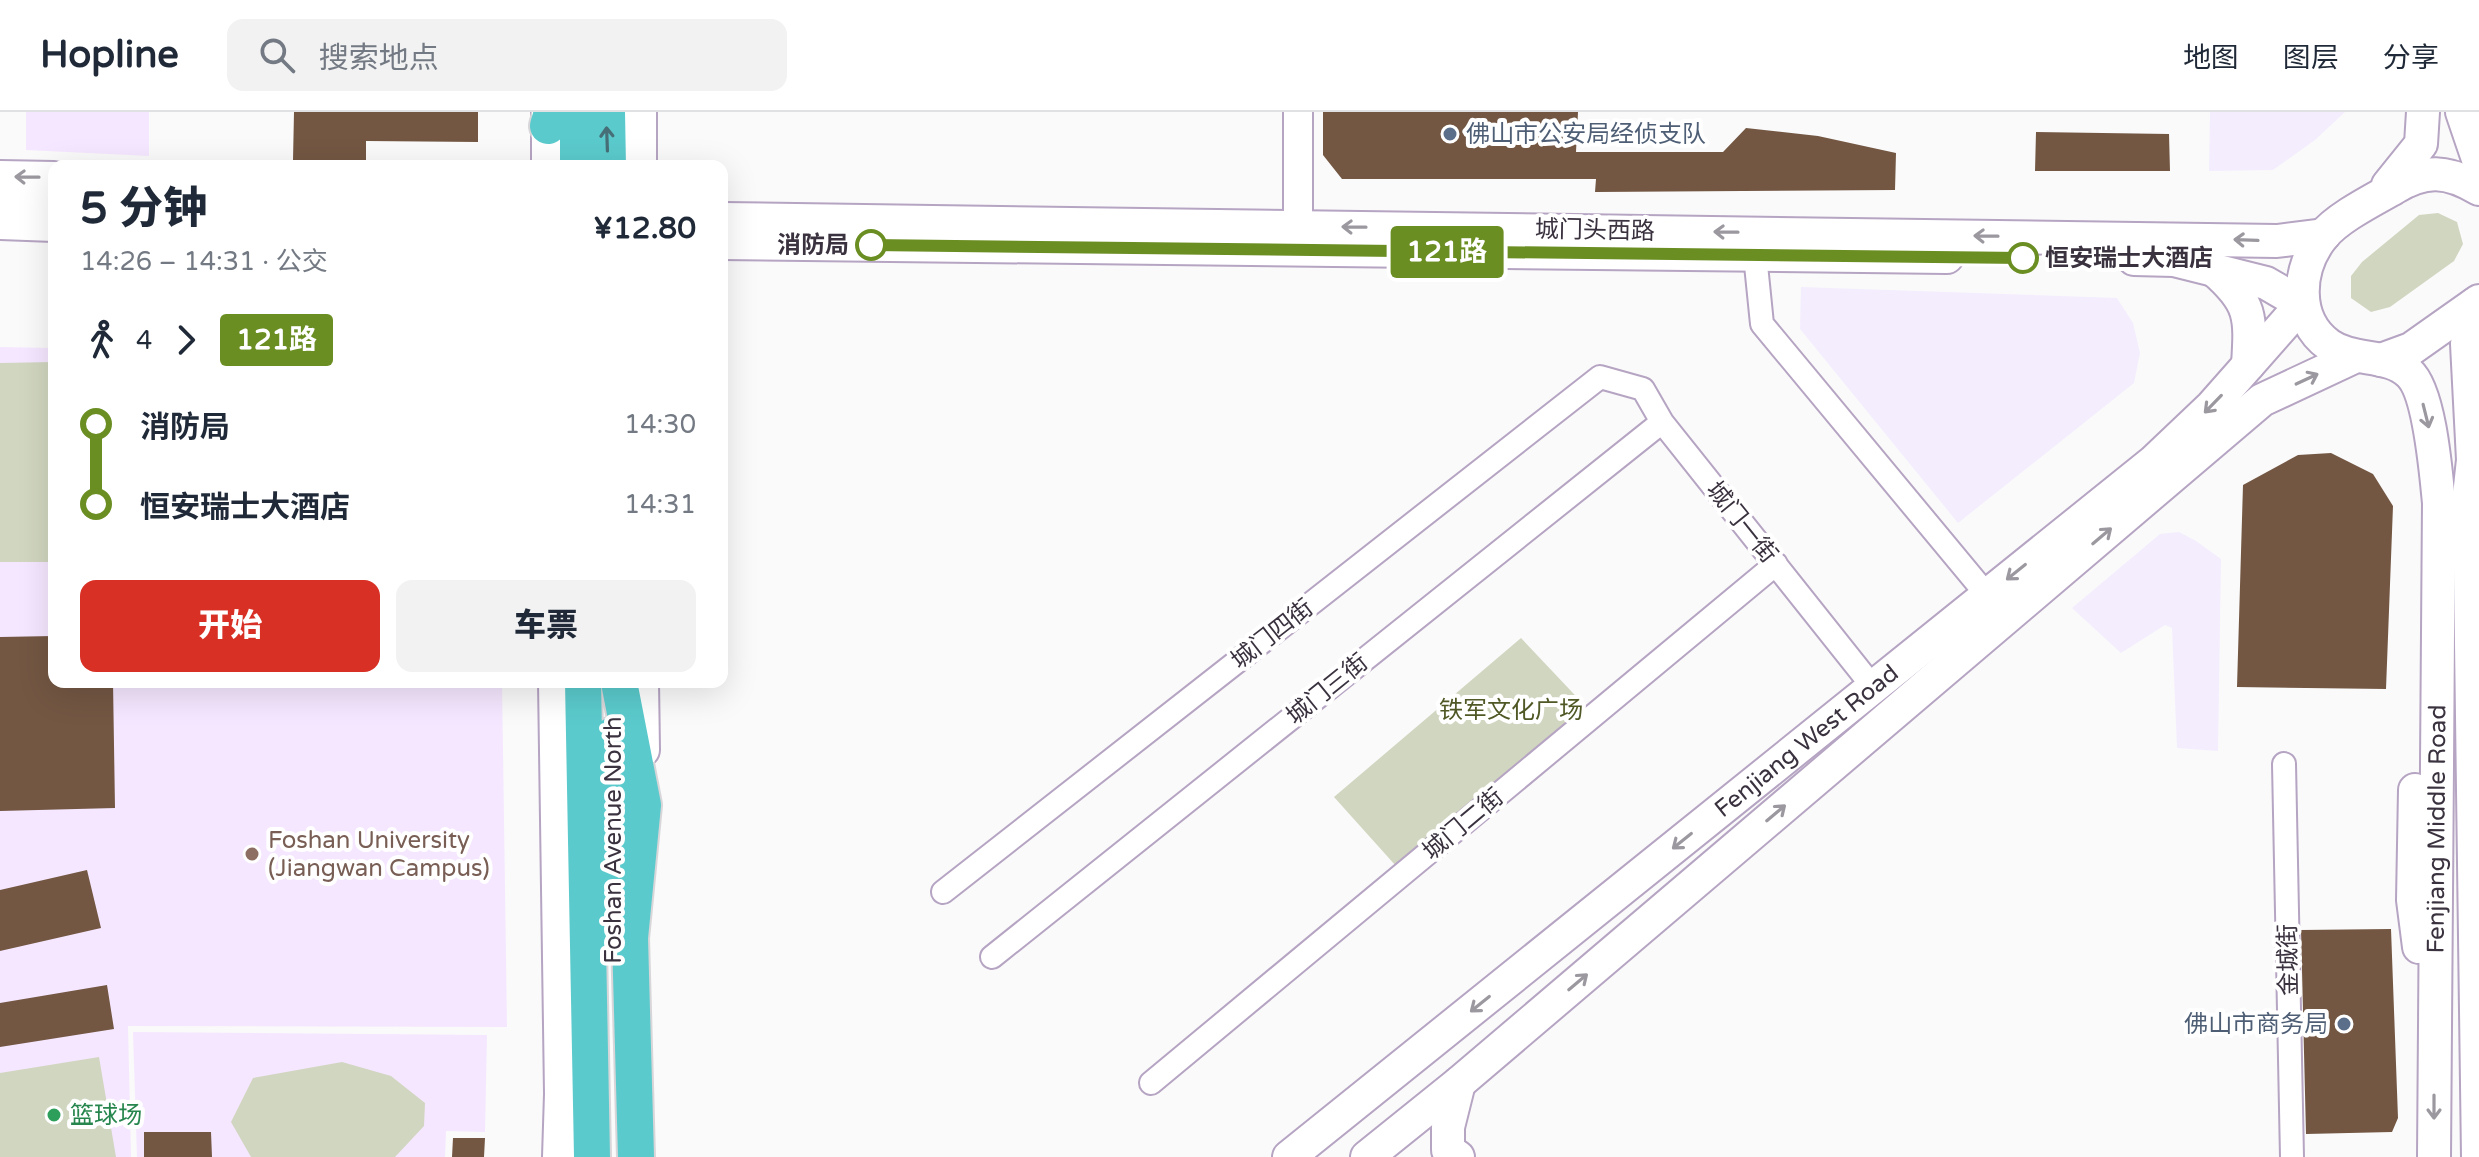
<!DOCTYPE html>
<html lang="zh">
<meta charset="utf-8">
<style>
body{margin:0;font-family:"Varela Round","Noto Sans SC",sans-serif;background:#f2f2f3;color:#1f2937;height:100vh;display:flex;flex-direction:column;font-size:30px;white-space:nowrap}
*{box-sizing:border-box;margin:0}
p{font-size:26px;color:#747a83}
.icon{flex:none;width:44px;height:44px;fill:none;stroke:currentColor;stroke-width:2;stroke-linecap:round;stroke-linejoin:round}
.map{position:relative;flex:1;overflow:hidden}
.drawer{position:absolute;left:48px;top:48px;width:680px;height:528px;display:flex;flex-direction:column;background:#fff;border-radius:16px;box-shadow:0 8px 32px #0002}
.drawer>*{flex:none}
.badge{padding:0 16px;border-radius:6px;font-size:28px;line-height:52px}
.map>.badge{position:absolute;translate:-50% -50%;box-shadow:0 0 0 4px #fff}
.legs{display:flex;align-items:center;gap:12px;height:88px;padding:0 32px;font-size:26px}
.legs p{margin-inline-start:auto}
.head{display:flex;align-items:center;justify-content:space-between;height:136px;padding:0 32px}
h1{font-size:44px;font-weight:800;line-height:60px}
.primary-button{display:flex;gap:16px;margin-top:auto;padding:16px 32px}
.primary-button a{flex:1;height:92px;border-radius:16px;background:#d93025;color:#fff;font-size:32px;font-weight:800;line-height:92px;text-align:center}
.primary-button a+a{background:#f2f2f3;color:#1f2937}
ul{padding:0 32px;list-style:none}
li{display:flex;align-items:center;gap:28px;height:80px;font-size:30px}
li i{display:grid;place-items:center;width:12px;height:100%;margin:0 10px;background:currentColor}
li i::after{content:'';width:20px;height:20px;margin:-10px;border:6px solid;border-radius:50%;background:#fff}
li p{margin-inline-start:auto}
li:first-child i{background:linear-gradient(#0000 50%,currentColor 0)}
li:last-child i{background:linear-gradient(currentColor 50%,#0000 0)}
header{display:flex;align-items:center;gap:48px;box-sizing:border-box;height:112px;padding:0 40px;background:#fff;border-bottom:2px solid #e0e1e3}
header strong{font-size:38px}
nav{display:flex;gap:44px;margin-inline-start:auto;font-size:28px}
.search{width:560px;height:72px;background:#f2f2f3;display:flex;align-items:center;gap:20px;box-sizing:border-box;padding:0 28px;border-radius:16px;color:#747a83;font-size:30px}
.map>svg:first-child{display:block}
.commercial{fill:#f4edfe}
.built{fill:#f5e7ff}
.green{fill:#d1d6c0}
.building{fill:#735743}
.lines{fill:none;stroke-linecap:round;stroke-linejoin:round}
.minor-casing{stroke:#b6a4c3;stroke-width:26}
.tertiary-casing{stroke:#b6a4c3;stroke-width:32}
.secondary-casing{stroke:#b6a4c3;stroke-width:36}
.trunk-casing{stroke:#d8d6d9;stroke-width:40}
.minor{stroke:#fff;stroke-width:22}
.tertiary{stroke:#fff;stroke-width:28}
.secondary{stroke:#fff;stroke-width:32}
.trunk{stroke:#5bcacc;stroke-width:36}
.oneway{stroke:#476f77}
.oneway2{stroke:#9c989f}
.line-1-casing{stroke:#fff;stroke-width:18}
.line-1{stroke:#6b8e23;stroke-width:12}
.service-dot{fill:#5c6f8a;stroke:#fff;stroke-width:3}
.stop-1-dot{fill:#fff;stroke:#6b8e23;stroke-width:4}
.education-dot{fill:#8d6e63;stroke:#fff;stroke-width:3}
.leisure-dot{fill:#2e9e5b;stroke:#fff;stroke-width:3}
.labels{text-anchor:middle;stroke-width:8;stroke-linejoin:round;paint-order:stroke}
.service-label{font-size:24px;fill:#4e5e75;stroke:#fff;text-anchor:start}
.street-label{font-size:24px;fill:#3a323f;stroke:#fff}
.stop-label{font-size:24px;font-weight:bold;fill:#3a323f;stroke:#fff;text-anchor:end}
.park-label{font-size:24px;fill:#505825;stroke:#fff}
.education-label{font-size:24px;fill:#785e54;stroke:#fff;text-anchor:start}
.leisure-label{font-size:24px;fill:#27864d;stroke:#fff;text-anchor:start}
</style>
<header>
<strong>Hopline</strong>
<div class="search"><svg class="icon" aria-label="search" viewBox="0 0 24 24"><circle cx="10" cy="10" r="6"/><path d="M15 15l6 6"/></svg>搜索地点</div>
<nav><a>地图</a><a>图层</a><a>分享</a></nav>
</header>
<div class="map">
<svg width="2479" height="1045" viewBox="0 0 2479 1045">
<rect width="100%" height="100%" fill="#fafafa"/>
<path class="commercial" d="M 2210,0 L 2345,0 L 2315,28 L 2273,58 L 2209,59 Z
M 1801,175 L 2117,186 L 2133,211 L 2140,241 L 2134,271 L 1958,411 L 1800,217 Z
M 2179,420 L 2196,429 L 2221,447 L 2218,639 L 2177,636 L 2172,516 L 2165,513 L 2121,541 L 2072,496 L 2160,422 Z"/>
<path class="built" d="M 26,0 L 149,0 L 149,44 L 26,38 Z
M 0,235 L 54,236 L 54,570 L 502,570 L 507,915 L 128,914 L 131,1045 L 0,1045 Z
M 133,920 L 487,923 L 485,1020 L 446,1019 L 445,1045 L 137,1045 Z"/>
<path class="green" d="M 2438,101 L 2457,110 L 2463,132 L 2454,149 L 2390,195 L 2371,200 L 2351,186 L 2351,164 L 2362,150 L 2419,103 Z
M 54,250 L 54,450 L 0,450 L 0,251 Z
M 1521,526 L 1589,598 L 1396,754 L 1334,685 Z
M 99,945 L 116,1045 L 0,1045 L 0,961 Z
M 342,950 L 391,964 L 425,991 L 424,1014 L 395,1045 L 251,1045 L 231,1010 L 253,966 Z"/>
<path class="building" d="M 294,0 L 478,0 L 478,30 L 366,29 L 366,49 L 293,48 Z
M 1323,0 L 1578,0 L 1576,40 L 1723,40 L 1746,16 L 1818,24 L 1896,41 L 1895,78 L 1595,80 L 1596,67 L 1342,67 L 1323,43 Z
M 2036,20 L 2169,22 L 2170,59 L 2035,59 Z
M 2331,341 L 2373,362 L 2393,394 L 2386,577 L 2237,575 L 2243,373 L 2298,343 Z
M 54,524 L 54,570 L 113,570 L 115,696 L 0,699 L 0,525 Z
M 87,758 L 101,816 L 0,839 L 0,778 Z
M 2391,817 L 2398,1006 L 2392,1020 L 2306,1022 L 2301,818 Z
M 107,873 L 114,917 L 0,935 L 0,891 Z
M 144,1020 L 211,1020 L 212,1045 L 144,1045 Z
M 453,1026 L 485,1026 L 484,1045 L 452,1045 Z"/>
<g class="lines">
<defs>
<path id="minor" d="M 1755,143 L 1762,212 L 1987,483
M 2284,652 L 2292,1045
M 943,780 L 1600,265 L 1643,277 L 1662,310 L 1873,575
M 992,845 L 1662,310
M 1151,971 L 1776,452"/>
<path id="tertiary" d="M 1298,0 L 1298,114"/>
<g id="secondary">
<path d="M 548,0 L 548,54"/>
<path d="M 640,0 L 640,54"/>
<path d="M 2462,0 L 2479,50"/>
<path d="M 0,65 L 54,66"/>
<path d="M 2388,73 L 2421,32 L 2423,0"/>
<path d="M 0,88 L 54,89"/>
<path d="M 722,107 L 2277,129 L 2324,123"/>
<path d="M 0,111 L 54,113"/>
<path d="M 722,131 L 1947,145"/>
<path d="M 2134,147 L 2174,148 L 2266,171 L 2302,192"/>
<path d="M 2214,158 C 2252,191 2251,205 2248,253"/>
<path d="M 2475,192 L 2467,232 L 2473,348 L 2469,384 L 2478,1045"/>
<path d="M 2381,248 L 2411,237 L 2479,189"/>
<path d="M 555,570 L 561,982 L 559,1045"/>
<path d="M 642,570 L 643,638"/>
<path d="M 2415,678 L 2413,788 L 2419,835"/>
<path id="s1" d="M 1289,1045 L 2153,350 L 2212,294 L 2302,192"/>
<path d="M 1367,1045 L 1459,971 L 2262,288 L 2354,245"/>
<path d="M 1458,1045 L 1448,1038 L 1448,1015 L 1459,971"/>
<path id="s2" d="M 2434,1045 L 2439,391 C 2436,362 2430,280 2409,261 C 2388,241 2353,250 2329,233 C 2293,207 2297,156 2323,124 C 2337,106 2373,88 2394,76 C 2425,57 2447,58 2479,77"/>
</g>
<path id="trunk" d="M 578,0 L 578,54
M 607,0 L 608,54
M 548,14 L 552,0
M 583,570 L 592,1045
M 619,570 L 643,693 L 630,826 L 636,1045
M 613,795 L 613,623"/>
</defs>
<use href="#minor" class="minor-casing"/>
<use href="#tertiary" class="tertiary-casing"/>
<use href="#secondary" class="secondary-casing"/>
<use href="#trunk" class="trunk-casing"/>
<use href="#minor" class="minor"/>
<use href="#tertiary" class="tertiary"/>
<use href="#secondary" class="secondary"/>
<use href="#trunk" class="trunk"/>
</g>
<defs><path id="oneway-shaft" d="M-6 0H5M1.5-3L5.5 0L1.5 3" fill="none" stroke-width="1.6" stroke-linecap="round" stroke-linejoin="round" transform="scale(2)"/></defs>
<use class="oneway" href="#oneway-shaft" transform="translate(607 27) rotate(-92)"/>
<g class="oneway2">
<use href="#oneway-shaft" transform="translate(27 65) rotate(-179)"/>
<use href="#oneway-shaft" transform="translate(1354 115) rotate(-179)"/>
<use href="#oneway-shaft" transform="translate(1726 120) rotate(-179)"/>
<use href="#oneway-shaft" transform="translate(1986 124) rotate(-179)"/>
<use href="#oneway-shaft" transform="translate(2246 128) rotate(-178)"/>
<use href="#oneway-shaft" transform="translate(2307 267) rotate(-25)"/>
<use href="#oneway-shaft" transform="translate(2213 292) rotate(134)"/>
<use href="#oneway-shaft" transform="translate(2426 304) rotate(76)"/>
<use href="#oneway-shaft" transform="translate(2102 424) rotate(-40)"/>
<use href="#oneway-shaft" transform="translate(2016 460) rotate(141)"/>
<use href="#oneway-shaft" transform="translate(1776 701) rotate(-40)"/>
<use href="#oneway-shaft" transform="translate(1682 729) rotate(141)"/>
<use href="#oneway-shaft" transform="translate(1578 870) rotate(-40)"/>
<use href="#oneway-shaft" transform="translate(1480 892) rotate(141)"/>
<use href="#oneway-shaft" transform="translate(2434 995) rotate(90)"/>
</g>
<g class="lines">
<defs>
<path id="line-1" d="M 871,133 L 2023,146"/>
</defs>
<use href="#line-1" class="line-1-casing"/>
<use href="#line-1" class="line-1"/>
</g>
<g class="service-dot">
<circle cx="1450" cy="22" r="8"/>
<circle cx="2344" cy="912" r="8"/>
</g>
<g class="stop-1-dot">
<circle cx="871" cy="133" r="14"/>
<circle cx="2023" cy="146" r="14"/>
</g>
<circle class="education-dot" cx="252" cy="742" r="8"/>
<circle class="leisure-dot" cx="54" cy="1003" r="8"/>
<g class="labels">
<g class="service-label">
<text x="1466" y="30">佛山市公安局经侦支队</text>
<text x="2328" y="920" text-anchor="end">佛山市商务局</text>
</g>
<g class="street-label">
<text transform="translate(1595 118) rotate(1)" y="8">城门头西路</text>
<text transform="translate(1742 410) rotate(51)" y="8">城门一街</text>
<text transform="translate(1272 522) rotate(-38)" y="8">城门四街</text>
<text transform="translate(1327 577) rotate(-39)" y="8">城门三街</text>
<text dy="8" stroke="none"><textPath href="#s1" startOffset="664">Fenjiang West Road</textPath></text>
<text transform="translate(1463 712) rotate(-40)" y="8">城门二街</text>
<text dy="8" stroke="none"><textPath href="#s2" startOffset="328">Fenjiang Middle Road</textPath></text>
<text transform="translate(613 728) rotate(-90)" y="8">Foshan Avenue North</text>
<text transform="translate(2288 848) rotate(-91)" y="8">金城街</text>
</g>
<g class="stop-label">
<text x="849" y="141">消防局</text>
<text x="2045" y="154" text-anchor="start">恒安瑞士大酒店</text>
</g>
<g class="park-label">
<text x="1511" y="606">铁军文化广场</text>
</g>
<g class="education-label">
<text x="268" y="736">Foshan University<tspan x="268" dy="28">(Jiangwan Campus)</tspan></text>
</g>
<g class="leisure-label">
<text x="70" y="1011">篮球场</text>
</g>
</g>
</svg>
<b class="badge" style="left:1447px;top:140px;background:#6b8e23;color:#fff">121路</b>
<section class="drawer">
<div class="head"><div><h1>5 分钟</h1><p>14:26 – 14:31 · 公交</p></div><b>¥12.80</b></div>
<div class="legs"><svg class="icon" aria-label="walk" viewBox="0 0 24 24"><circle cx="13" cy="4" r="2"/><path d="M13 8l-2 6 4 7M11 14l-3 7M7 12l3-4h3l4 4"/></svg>4<svg class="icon" aria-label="forward" viewBox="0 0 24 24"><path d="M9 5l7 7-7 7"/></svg><b class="badge" style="background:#6b8e23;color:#fff">121路</b></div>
<ul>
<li><i style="color:#6b8e23"></i><b>消防局</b><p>14:30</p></li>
<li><i style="color:#6b8e23"></i><b>恒安瑞士大酒店</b><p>14:31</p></li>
</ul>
<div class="primary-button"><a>开始</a><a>车票</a></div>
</section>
</div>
